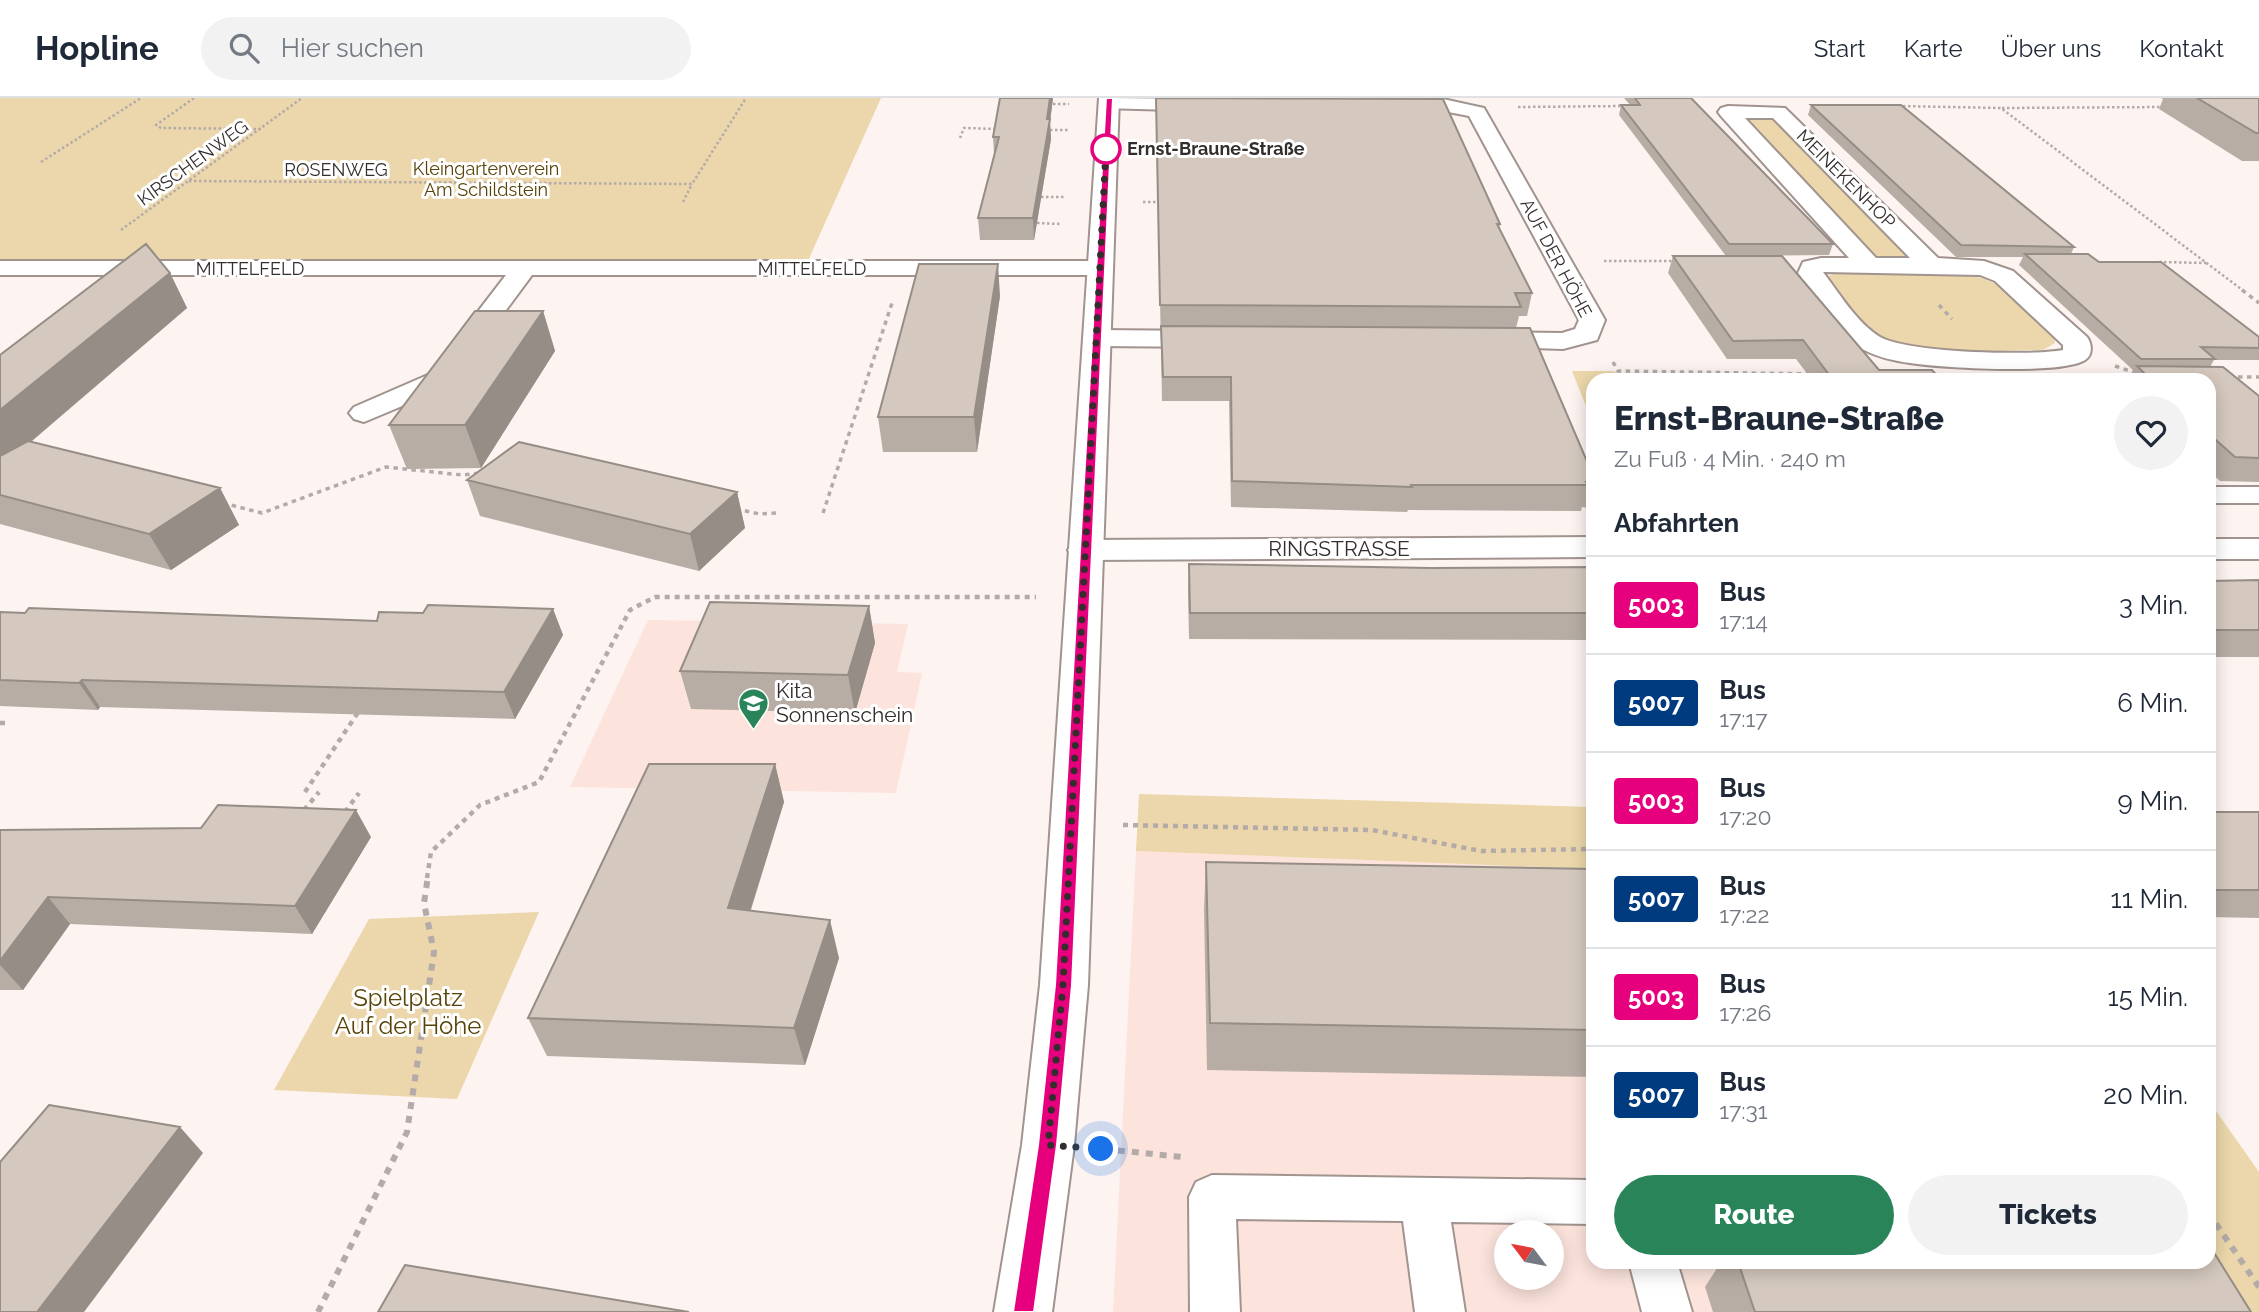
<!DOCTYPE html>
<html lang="de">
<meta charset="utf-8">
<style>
body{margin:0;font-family:Raleway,sans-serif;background:#f2f2f3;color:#1f2937;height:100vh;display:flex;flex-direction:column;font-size:26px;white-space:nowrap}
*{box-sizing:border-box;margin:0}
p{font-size:23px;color:#747a83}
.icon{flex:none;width:38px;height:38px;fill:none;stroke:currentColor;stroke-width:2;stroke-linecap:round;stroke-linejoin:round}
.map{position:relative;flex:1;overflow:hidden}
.details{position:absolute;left:1586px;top:275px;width:630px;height:896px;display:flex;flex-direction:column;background:#fff;border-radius:21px;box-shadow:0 4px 18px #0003}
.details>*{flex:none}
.badge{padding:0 14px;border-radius:5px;font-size:24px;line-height:46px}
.needle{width:46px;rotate:302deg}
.tools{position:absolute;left:1494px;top:1122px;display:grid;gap:14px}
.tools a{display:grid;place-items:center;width:70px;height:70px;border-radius:50%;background:#fff;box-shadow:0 4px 18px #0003;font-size:35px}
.you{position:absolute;width:35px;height:35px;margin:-18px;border:5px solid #fff;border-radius:50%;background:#1a73e8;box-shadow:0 0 0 10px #1a73e833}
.map>.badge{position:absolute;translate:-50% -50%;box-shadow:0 0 0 4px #fff}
h2{padding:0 28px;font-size:26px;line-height:63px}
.round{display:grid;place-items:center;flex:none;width:74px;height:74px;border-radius:37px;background:#f2f2f3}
.headline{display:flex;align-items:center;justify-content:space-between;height:119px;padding:0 28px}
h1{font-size:33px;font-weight:800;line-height:52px}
.button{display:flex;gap:14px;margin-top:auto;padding:14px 28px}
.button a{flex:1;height:80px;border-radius:42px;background:#2a8459;color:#fff;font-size:28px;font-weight:800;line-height:80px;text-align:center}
.button a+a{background:#f2f2f3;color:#1f2937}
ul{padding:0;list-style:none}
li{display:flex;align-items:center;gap:21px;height:98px;padding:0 28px;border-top:2px solid #e0e1e3}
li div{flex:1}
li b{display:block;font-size:26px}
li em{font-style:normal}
li .badge{min-width:77px;font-weight:700;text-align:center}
header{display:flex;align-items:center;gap:42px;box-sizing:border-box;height:98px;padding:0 35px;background:#fff;border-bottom:2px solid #e0e1e3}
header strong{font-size:33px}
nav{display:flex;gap:38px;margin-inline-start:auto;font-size:24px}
.search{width:490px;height:63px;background:#f2f2f3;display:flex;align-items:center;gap:18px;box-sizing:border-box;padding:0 24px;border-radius:38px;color:#747a83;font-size:26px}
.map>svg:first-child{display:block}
.built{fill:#fce4dc;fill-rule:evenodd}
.green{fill:#ebd7ab}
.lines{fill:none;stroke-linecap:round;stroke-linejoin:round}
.service-casing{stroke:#a1938e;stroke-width:4}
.minor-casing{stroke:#a1938e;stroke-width:4}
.tertiary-casing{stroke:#a1938e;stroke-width:4}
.path-far3{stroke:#b4aba9;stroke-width:2.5;stroke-dasharray:2.5 2.5;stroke-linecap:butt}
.path-far2{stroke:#b4aba9;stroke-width:3.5;stroke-dasharray:4.5 4.5;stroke-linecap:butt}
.path-far1{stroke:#b4aba9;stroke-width:4.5;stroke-dasharray:5 5;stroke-linecap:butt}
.path{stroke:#b4aba9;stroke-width:6;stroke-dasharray:7 7;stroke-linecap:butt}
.service{fill:#fff;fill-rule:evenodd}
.minor{fill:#fff;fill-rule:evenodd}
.tertiary{fill:#fff;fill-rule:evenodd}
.wall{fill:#b7ada4}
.shaded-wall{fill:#958d86}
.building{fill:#d5c9bf;stroke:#958d86;stroke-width:2}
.line{fill:#e6007e;stroke:#fff;stroke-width:2}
.walk{stroke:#332d2c;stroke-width:7;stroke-dasharray:0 12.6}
.stop-dot{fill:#fff;stroke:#e6007e;stroke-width:3.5}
.labels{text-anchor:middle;stroke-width:6;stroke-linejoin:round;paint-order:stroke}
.far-stop-label{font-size:18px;font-weight:bold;fill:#332d2c;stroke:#fff;text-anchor:start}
.far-street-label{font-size:18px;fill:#332d2c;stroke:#fff}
.far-park-label{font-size:18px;fill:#584308;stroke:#fff}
.street-label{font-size:21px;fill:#332d2c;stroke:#fff}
.poi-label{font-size:21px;fill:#332d2c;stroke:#fff;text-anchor:start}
.near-park-label{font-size:24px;fill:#584308;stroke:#fff}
</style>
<header>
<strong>Hopline</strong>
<div class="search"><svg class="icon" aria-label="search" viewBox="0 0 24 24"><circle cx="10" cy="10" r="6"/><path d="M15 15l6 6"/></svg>Hier suchen</div>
<nav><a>Start</a><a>Karte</a><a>Über uns</a><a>Kontakt</a></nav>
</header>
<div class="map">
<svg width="2259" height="1214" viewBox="0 0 2259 1214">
<rect width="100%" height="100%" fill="#fdf3f0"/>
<path class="built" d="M 648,522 L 908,526 L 897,574 L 922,575 L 896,695 L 570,689 Z
M 1136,753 L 1592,771 L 1592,1164 L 2179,1164 L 2209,1214 L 1113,1214 ZM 1507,1134 L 1552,1134 L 1552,1180 L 1507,1180 Z"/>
<path class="green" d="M 0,0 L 881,0 L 807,165 L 0,161 Z
M 1741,21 L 1777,21 L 1917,163 L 1872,163 Z
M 1840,173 L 1951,174 L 1982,180 L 2007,191 L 2053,234 L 2055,245 L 2043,252 C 2003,252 1902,259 1872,236 C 1856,224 1843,202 1830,187 L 1829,178 Z
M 1572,273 L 1611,273 L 1642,279 L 1733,282 L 1592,282 L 1592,323 Z
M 1139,696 L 1592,709 L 1592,771 L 1136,753 Z
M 539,814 L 457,1001 L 274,992 L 369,821 Z
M 2209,1003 L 2259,1074 L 2259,1214 L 2209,1214 Z"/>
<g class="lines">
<defs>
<path id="service" d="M 2208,389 L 2259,389 L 2259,405 L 2208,405 Z
M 1212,1077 L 1592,1082 L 1592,1126 L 1451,1124 L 1465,1214 L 1415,1214 L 1403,1123 L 1236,1121 L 1240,1214 L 1190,1214 L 1189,1099 L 1196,1084 Z
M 1629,1164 L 1677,1164 L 1692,1214 L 1642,1214 Z"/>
<path id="minor" d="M 1109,0 L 1208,1 L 1218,7 L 1208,13 L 1102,10 L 1099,6 Z
M 1394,1 L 1443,1 L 1484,10 L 1605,222 L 1597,242 L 1563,251 L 1473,248 L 1469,242 L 1473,236 L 1483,234 L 1562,235 L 1575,231 L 1579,222 L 1469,18 L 1443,13 L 1387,11 L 1384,7 L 1387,3 Z
M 1728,8 L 1785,10 L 1938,160 L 1984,163 L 2013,173 L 2087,239 C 2092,246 2093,257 2085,262 C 2062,277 1940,270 1910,265 C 1894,263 1878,259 1864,252 C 1840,240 1813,197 1798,175 L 1803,164 L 1821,160 L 1849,160 L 1721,18 L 1718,14 L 1721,10 ZM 1745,20 L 1773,20 L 1910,160 L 1876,160 ZM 1823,174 L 1980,177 L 1995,183 L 2063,247 L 2063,252 C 2031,258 1908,255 1880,239 C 1857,225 1839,195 1823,174 Z
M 0,163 L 1099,163 L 1108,165 L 1111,170 L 1108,175 L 1099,177 L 532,177 L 450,288 L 364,324 L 354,321 L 349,315 L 354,309 L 430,276 L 506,177 L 0,177 Z
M 1096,232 L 1213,233 L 1223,235 L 1227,241 L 1223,247 L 1213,249 L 1096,248 L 1086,246 L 1083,240 L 1086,234 Z
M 1592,439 L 1592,459 L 1085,462 L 1073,459 L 1068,452 L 1073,445 L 1085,442 Z
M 2208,441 L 2259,441 L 2259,461 L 2208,461 Z"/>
<path id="tertiary" d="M 1099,0 L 1119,0 L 1088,887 L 1074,1047 L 1052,1214 L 994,1214 L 1022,1047 L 1040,887 Z"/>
</defs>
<use href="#service" class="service-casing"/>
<use href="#minor" class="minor-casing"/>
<use href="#tertiary" class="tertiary-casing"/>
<path class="path-far3" d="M 194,0 L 156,27 L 161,30 L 261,31
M 1053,6 L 1069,6
M 1898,8 L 2001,10 L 2245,194
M 1518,9 L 1625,8
M 2002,10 L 2165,9
M 1045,32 L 1068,32
M 960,40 L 964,30 L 998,31
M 41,64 L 141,0
M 189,83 L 692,86 L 746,0
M 1041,99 L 1065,99
M 683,104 L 692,86
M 1143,104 L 1162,104
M 1037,125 L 1060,126
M 121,132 L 302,0
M 1604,163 L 1675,163
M 2159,164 L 2206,165"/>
<path class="path-far2" d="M 2242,192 L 2259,205
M 1939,207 L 1952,221
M 1613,264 L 1618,273 L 1812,276
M 2115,268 L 2136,275
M 2229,279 L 2259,279
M 223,405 L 262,415 L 386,369 L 462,377 L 481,375
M 736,411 L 760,416 L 778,415
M 823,415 L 892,205"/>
<path class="path-far1" d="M 0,625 L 5,625
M 305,694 L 359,613
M 304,712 L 319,694
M 345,714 L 359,695
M 1123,727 L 1372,732 L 1481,753 L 1592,751
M 427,780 L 431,754 L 480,707 L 539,684 L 630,512 L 655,499 L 1036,499"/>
<path class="path" d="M 1104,1051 L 1182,1059
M 2208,1114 L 2259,1189
M 318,1214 L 407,1034 L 434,854 L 424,805 L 428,778"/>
<use href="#service" class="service"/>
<use href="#minor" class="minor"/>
<use href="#tertiary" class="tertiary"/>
</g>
<path class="wall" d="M 1000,0 L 1053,0 L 1050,24 L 1051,41 L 1034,142 L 980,142 L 978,120 L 994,56 L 993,39 Z
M 1156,0 L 1500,126 L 1499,131 L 1532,195 L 1527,218 L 1519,218 L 1516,230 L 1592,375 L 1592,398 L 1589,410 L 1582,409 L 1581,413 L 1408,412 L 1407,414 L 1231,409 L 1229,303 L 1162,303 Z
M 1624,0 L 1691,0 L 1833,146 L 1829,157 L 1726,158 L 1619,17 L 1621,7 L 1630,7 Z
M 2161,0 L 2259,0 L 2259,63 L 2242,63 L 2159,11 L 2163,1 Z
M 1811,7 L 2074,149 L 2071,156 L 2099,164 L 2259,239 L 2259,262 L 2214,262 L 2210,269 L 2259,298 L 2259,384 L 2220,383 L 2208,372 L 2208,282 L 2130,282 L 2134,273 L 2019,167 L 2023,159 L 1956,159 L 1808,17 Z
M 1673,158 L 1879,272 L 1941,282 L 1812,282 L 1796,261 L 1727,261 L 1668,175 Z
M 170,175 L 187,210 L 31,344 L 220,390 L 239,427 L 171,472 L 0,426 L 0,257 Z
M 1000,198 L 977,354 L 883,354 L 878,319 Z
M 543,213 L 555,253 L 481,370 L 407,371 L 389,327 Z
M 467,382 L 737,394 L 745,430 L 699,473 L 480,418 Z
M 1189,466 L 1431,470 L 1592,469 L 1592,542 L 1189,541 L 1188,493 Z
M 2259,482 L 2259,559 L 2208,559 L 2208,483 Z
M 869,508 L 875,545 L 855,615 L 691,611 L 680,573 Z
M 553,511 L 563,537 L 515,621 L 100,609 L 98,612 L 0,608 L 0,514 L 377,523 L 423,515 Z
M 775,666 L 784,704 L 751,812 L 839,860 L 805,967 L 547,958 L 528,920 Z
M 2208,714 L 2259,714 L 2259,820 L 2208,819 Z
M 0,732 L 371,739 L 312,836 L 70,826 L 23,892 L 0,892 Z
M 1206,764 L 1592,771 L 1592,979 L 1207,972 L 1204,811 Z
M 1721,1164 L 2208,1164 L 2251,1214 L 1713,1214 L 1705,1189 Z"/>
<path class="shaded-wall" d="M 1050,0 L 1053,0 L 1050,24 L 1051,41 L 1034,142 L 1033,120 Z
M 998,166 L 1000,198 L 977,354 L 974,319 Z
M 170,175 L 187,210 L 1,369 L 0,368 L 0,312 Z
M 543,213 L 555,253 L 481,370 L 465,327 Z
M 220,390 L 239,427 L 171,472 L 149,436 Z
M 737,394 L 745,430 L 699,473 L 690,436 Z
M 869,508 L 875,545 L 855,615 L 848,577 Z
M 553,511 L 563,537 L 515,621 L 504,594 Z
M 82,582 L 100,609 L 98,612 L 79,585 Z
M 775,666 L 784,704 L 739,848 L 728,810 Z
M 356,712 L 371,739 L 312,836 L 295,808 Z
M 48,799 L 70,826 L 23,892 L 0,867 L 0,863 Z
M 830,822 L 839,860 L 805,967 L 794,930 Z
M 180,1029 L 203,1055 L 84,1214 L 37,1214 Z"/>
<path class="building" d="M 1000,0 L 1050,0 L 1047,21 L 1050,21 L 1033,120 L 978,120 L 999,39 L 993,39 Z
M 1156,0 L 1443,1 L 1500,126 L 1497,126 L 1532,195 L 1515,195 L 1521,209 L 1160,207 Z
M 1635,0 L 1691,0 L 1833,146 L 1729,146 L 1621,7 L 1640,7 Z
M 2197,0 L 2259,0 L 2259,35 L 2256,35 Z
M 1811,7 L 1901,7 L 2074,149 L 1961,147 Z
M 146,146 L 170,175 L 0,312 L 0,257 Z
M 2025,156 L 2088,156 L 2099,164 L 2161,164 L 2259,239 L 2259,250 L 2201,249 L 2215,261 L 2141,261 Z
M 1673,158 L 1782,158 L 1879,272 L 1932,272 L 1941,282 L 1833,282 L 1803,242 L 1733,243 Z
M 919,166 L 998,166 L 974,319 L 878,319 Z
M 475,213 L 543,213 L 465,327 L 389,327 Z
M 1161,228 L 1530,230 L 1592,375 L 1592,384 L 1586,384 L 1588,387 L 1411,387 L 1412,389 L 1232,383 L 1231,279 L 1163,279 Z
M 2137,268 L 2223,269 L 2259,298 L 2259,360 L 2235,359 L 2208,335 L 2208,282 L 2151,282 Z
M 28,343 L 220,390 L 149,436 L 0,397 L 0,358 Z
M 519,344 L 737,394 L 690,436 L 467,382 Z
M 1189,466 L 1431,470 L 1592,469 L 1592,515 L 1190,515 Z
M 2259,482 L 2259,532 L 2208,532 L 2208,483 Z
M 710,504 L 869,508 L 848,577 L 680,573 Z
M 428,507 L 553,511 L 504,594 L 82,582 L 79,585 L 0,582 L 0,514 L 25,515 L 29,510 L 377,523 L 379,514 L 423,515 Z
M 649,666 L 775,666 L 728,810 L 830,822 L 794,930 L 528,920 Z
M 218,707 L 356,712 L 295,808 L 48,799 L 0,863 L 0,732 L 201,730 Z
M 2208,714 L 2259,714 L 2259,792 L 2208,792 Z
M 1206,764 L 1592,771 L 1592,932 L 1210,925 Z
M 49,1007 L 180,1029 L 37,1214 L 0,1214 L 0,1064 Z
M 2208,1145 L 2251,1214 L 1755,1214 L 1738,1164 L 2208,1164 Z
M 405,1167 L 689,1214 L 378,1214 Z"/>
<path class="line" d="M 1106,0 L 1113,0 L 1072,887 L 1057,1047 L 1034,1214 L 1013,1214 L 1038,1047 L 1055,887 Z"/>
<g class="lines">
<path class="walk" d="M 1101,1051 L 1048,1047 L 1063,887 L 1106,51"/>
</g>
<defs>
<symbol id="school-pin" viewBox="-11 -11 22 30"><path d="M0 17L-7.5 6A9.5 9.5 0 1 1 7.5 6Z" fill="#2a8459" stroke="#fff"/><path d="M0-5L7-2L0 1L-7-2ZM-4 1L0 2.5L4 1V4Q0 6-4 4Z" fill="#fff"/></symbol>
</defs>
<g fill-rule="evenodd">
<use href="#school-pin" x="736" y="588" width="35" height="47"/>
</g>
<circle class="stop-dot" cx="1106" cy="51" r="14"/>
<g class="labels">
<g class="far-stop-label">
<text x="1127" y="57">Ernst-Braune-Straße</text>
</g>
<g class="far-street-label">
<text transform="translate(193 65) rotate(-36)" y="6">KIRSCHENWEG</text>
<text x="336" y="78">ROSENWEG</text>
<text transform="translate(1846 81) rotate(45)" y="6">MEINEKENHOP</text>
<text transform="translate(1556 160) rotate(62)" y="6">AUF DER HÖHE</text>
<text x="250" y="177">MITTELFELD</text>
<text x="812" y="177">MITTELFELD</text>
</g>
<g class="far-park-label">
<text x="486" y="77">Kleingartenverein<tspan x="486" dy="21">Am Schildstein</tspan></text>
</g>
<g class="street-label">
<text x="1339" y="458">RINGSTRASSE</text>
</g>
<g class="poi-label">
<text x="776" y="600">Kita<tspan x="776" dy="24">Sonnenschein</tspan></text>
</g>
<g class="near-park-label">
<text x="408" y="908">Spielplatz<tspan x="408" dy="28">Auf der Höhe</tspan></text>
</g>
</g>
</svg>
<div class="tools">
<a><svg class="needle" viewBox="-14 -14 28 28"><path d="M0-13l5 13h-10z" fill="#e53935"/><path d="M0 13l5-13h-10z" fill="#747a83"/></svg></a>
</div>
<div class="you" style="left:1101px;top:1051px"></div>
<section class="details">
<div class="headline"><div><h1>Ernst-Braune-Straße</h1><p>Zu Fuß · 4 Min. · 240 m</p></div><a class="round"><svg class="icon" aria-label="heart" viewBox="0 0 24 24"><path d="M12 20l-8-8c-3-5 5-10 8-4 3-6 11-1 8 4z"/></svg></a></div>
<h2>Abfahrten</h2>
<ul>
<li><span class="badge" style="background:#e6007e;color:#fff">5003</span><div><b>Bus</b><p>17:14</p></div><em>3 Min.</em></li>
<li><span class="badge" style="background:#003b80;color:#fff">5007</span><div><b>Bus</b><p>17:17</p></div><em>6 Min.</em></li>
<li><span class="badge" style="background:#e6007e;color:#fff">5003</span><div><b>Bus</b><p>17:20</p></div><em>9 Min.</em></li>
<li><span class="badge" style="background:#003b80;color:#fff">5007</span><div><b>Bus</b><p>17:22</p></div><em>11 Min.</em></li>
<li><span class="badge" style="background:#e6007e;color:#fff">5003</span><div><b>Bus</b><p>17:26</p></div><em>15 Min.</em></li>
<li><span class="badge" style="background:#003b80;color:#fff">5007</span><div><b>Bus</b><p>17:31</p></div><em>20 Min.</em></li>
</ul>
<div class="button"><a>Route</a><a>Tickets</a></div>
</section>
</div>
